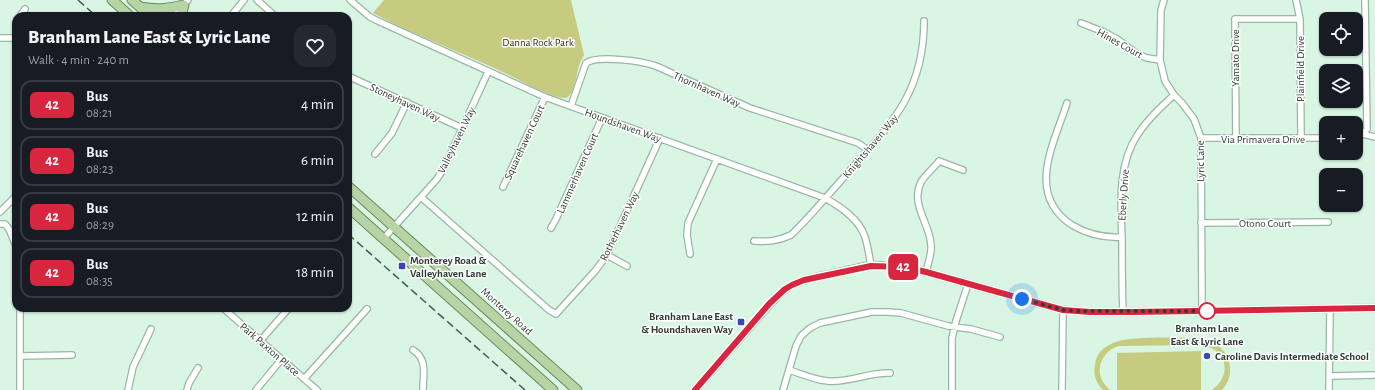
<!DOCTYPE html>
<meta charset="utf-8">
<style>
body{margin:0;font-family:"Alegreya Sans",sans-serif;background:#242831;color:#f1f3f6;height:100vh;display:flex;flex-direction:column;font-size:15px;white-space:nowrap}
*{box-sizing:border-box;margin:0}
p{font-size:13px;color:#9ea1a6}
.icon{flex:none;width:22px;height:22px;fill:none;stroke:currentColor;stroke-width:2;stroke-linecap:round;stroke-linejoin:round}
.map{position:relative;flex:1;overflow:hidden}
.sheet{position:absolute;left:12px;top:12px;width:340px;height:300px;display:flex;flex-direction:column;background:#171b24;border-radius:12px;box-shadow:0 1px 3px #0004}
.sheet>*{flex:none}
.badge{padding:0 8px;border-radius:6px;font-size:14px;line-height:26px}
.buttons{position:absolute;left:1319px;top:12px;display:grid;gap:8px}
.buttons a{display:grid;place-items:center;width:44px;height:44px;border-radius:8px;background:#171b24;box-shadow:0 1px 3px #0004;font-size:20px}
.you{position:absolute;width:20px;height:20px;margin:-10px;border:3px solid #fff;border-radius:50%;background:#1a73e8;box-shadow:0 0 0 6px #1a73e833}
.map>.badge{position:absolute;translate:-50% -50%;box-shadow:0 0 0 2px #fff}
.round{display:grid;place-items:center;flex:none;width:42px;height:42px;border-radius:12px;background:#242831}
.headline{display:flex;align-items:center;justify-content:space-between;height:68px;padding:0 16px}
h1{font-size:19px;font-weight:800;line-height:30px}
ul{padding:0;list-style:none}
li{display:flex;align-items:center;gap:12px;height:50px;margin:0 8px 6px;padding:0 8px;border:2px solid #363941;border-radius:12px}
li div{flex:1}
li b{display:block;font-size:15px}
li em{font-style:normal}
li .badge{min-width:44px;font-weight:700;text-align:center}
.map>svg:first-child{display:block}
.green{fill:#c7cb7f}
.lines{fill:none;stroke-linecap:round;stroke-linejoin:round}
.minor-casing{stroke:#9ab7a5;stroke-width:8}
.tertiary-casing{stroke:#9ab7a5;stroke-width:9}
.primary-casing{stroke:#6a8b57;stroke-width:11}
.minor{stroke:#fff;stroke-width:5.5}
.tertiary{stroke:#fff;stroke-width:7}
.primary{stroke:#b8d3a6;stroke-width:9}
.rail{stroke:#48574e;stroke-width:1.5;stroke-dasharray:8 4;stroke-linecap:butt}
.line-casing{stroke:#fff;stroke-width:9}
.line{stroke:#d7263d;stroke-width:6}
.walk{stroke:#2f3b33;stroke-width:4;stroke-dasharray:0 7.2}
.poi-dot{fill:#3946ba;stroke:#fff;stroke-width:1.5}
.stop-dot{fill:#fff;stroke:#d7263d;stroke-width:2}
.labels{text-anchor:middle;stroke-width:3;stroke-linejoin:round;paint-order:stroke}
.park-label{font-size:11px;fill:#323310;stroke:#fff}
.street-label{font-size:11px;fill:#2f3b33;stroke:#fff}
.poi-label{font-size:11px;font-weight:bold;fill:#2f3b33;stroke:#fff;text-anchor:start}
.stop-label{font-size:11px;font-weight:bold;fill:#2f3b33;stroke:#fff}
</style>
<div class="map">
<svg width="1375" height="390" viewBox="0 0 1375 390">
<rect width="100%" height="100%" fill="#d8f6e3"/>
<path class="green" d="M 384,0 L 571,0 L 584,55 C 583,57 581,60 580,63 C 577,70 575,92 568,97 C 560,102 525,83 517,79 C 470,55 419,38 373,13 Z
M 1200,338 C 1226,341 1240,370 1222,390 L 1212,390 C 1234,374 1226,347 1199,345 L 1118,346 C 1098,354 1093,376 1110,390 L 1103,390 C 1096,383 1093,374 1095,365 C 1096,355 1102,348 1111,344 C 1126,335 1180,338 1200,338 Z
M 1201,351 L 1201,390 L 1117,390 L 1117,353 Z"/>
<g class="lines">
<defs>
<path id="minor" d="M 257,0 L 275,16
M 350,0 L 370,17 L 378,21 L 545,97 L 825,198 C 841,207 859,219 865,237 C 868,246 869,256 871,265
M 1164,0 L 1161,10 L 1160,60 L 1165,81 L 1174,95 L 1182,103 L 1194,119 L 1201,138 L 1202,311
M 1296,0 L 1300,19 L 1301,138
M 20,16 L 25,9
M 174,16 L 188,0
M 231,16 L 244,0
M 1081,23 L 1104,32 L 1117,39 L 1137,54 L 1147,58 L 1160,60
M 0,38 L 16,38
M 348,76 L 462,128
M 1067,103 C 1054,144 1025,194 1072,225 C 1087,234 1104,238 1122,237
M 571,106 L 586,63 C 598,55 642,61 656,66 L 750,108 L 858,143 L 868,150
M 1363,134 L 1375,137
M 1356,137 L 1363,134 L 1367,129 L 1365,0
M 1201,138 L 1326,138
M 1236,139 L 1235,19 L 1300,19
M 375,154 L 392,133 L 407,102
M 503,187 L 545,97
M 421,197 L 549,310 L 556,314 L 595,271 L 607,255 L 660,138
M 0,212 L 16,196
M 1201,223 L 1328,222
M 0,224 L 5,224 L 9,229 L 16,246
M 551,228 L 556,219 L 602,118
M 384,238 L 437,179 L 444,168 L 488,72
M 754,241 C 768,242 778,241 791,235 C 810,217 827,196 845,176 C 890,125 924,94 924,21
M 690,254 L 687,235 L 688,223 L 717,159
M 607,255 L 627,266
M 926,272 C 928,263 932,254 931,245 C 930,223 910,205 921,182 C 925,175 934,168 939,161 L 963,170
M 20,308 L 20,390
M 223,308 L 317,390
M 1123,312 C 1122,288 1122,265 1122,241 C 1121,205 1117,165 1138,134 C 1148,119 1161,107 1174,95
M 260,341 L 289,308
M 413,350 C 428,359 423,375 423,390
M 20,356 L 72,355
M 789,370 C 802,374 814,380 828,381 C 849,383 869,372 890,373
M 1330,376 L 1375,375
M 304,379 L 367,309
M 128,390 L 133,367 L 151,329
M 187,390 L 189,383 L 198,368
M 256,390 L 281,360
M 783,390 L 796,346 L 801,336 L 810,328 L 820,323 L 872,312 L 888,312 L 901,313 L 948,326 L 971,329 L 1000,337
M 952,390 L 952,338 L 956,321 L 968,284
M 1062,390 L 1063,310
M 1329,390 L 1330,309"/>
<path id="tertiary" d="M 695,390 L 769,305 L 785,289 L 792,285 L 804,280 L 871,265 L 904,267 L 926,272 L 1063,310 L 1090,312 L 1134,312 L 1375,308"/>
<path id="primary" d="M 112,0 L 130,16
M 132,0 L 150,16
M 140,7 C 157,10 167,9 184,5
M 181,16 L 184,5
M 348,186 L 577,390
M 348,207 L 553,390"/>
</defs>
<use href="#minor" class="minor-casing"/>
<use href="#tertiary" class="tertiary-casing"/>
<use href="#primary" class="primary-casing"/>
<use href="#minor" class="minor"/>
<use href="#tertiary" class="tertiary"/>
<use href="#primary" class="primary"/>
<path class="rail" d="M 78,0 L 96,16
M 348,234 L 525,390"/>
</g>
<g class="lines">
<defs>
<path id="line" d="M 695,390 L 769,304 L 785,289 L 792,285 L 804,280 L 871,266 L 904,267 L 926,272 L 1063,310 L 1090,312 L 1134,312 L 1375,308"/>
</defs>
<use href="#line" class="line-casing"/>
<use href="#line" class="line"/>
<path class="walk" d="M 1022,299 L 1063,310 L 1076,311 L 1207,311"/>
</g>
<g class="poi-dot">
<rect x="398" y="262" width="8" height="8" rx="2"/>
<rect x="737" y="318" width="8" height="8" rx="2"/>
<circle cx="1207" cy="356" r="4"/>
</g>
<circle class="stop-dot" cx="1207" cy="311" r="8"/>
<g class="labels">
<g class="park-label">
<text x="538" y="46">Danna Rock Park</text>
</g>
<g class="street-label">
<text transform="translate(1120 43) rotate(29)" y="4">Hines Court</text>
<text transform="translate(1235 58) rotate(-90)" y="4">Yamato Drive</text>
<text transform="translate(1300 69) rotate(-90)" y="4">Plainfield Drive</text>
<text transform="translate(707 89) rotate(24)" y="4">Thornhaven Way</text>
<text transform="translate(405 102) rotate(25)" y="4">Stoneyhaven Way</text>
<text transform="translate(623 125) rotate(20)" y="4">Houndshaven Way</text>
<text x="1263" y="143">Via Primavera Drive</text>
<text transform="translate(456 140) rotate(-64)" y="4">Valleyhaven Way</text>
<text transform="translate(524 142) rotate(-65)" y="4">Squarehaven Court</text>
<text transform="translate(870 146) rotate(-50)" y="4">Knightshaven Way</text>
<text transform="translate(1200 161) rotate(-91)" y="4">Lyric Lane</text>
<text transform="translate(577 173) rotate(-66)" y="4">Lammerhaven Court</text>
<text transform="translate(1123 195) rotate(-86)" y="4">Eberly Drive</text>
<text x="1265" y="227">Otono Court</text>
<text transform="translate(619 226) rotate(-64)" y="4">Rotherhaven Way</text>
<text transform="translate(507 311) rotate(42)" y="4">Monterey Road</text>
<text transform="translate(270 349) rotate(41)" y="4">Park Paxton Place</text>
</g>
<g class="poi-label">
<text x="410" y="264">Monterey Road &amp;<tspan x="410" dy="13">Valleyhaven Lane</tspan></text>
<text x="733" y="320" text-anchor="end">Branham Lane East<tspan x="733" dy="13">&amp; Houndshaven Way</tspan></text>
<text x="1215" y="360">Caroline Davis Intermediate School</text>
</g>
<g class="stop-label">
<text x="1207" y="332">Branham Lane<tspan x="1207" dy="13">East &amp; Lyric Lane</tspan></text>
</g>
</g>
</svg>
<div class="buttons">
<a><svg class="icon" aria-label="locate" viewBox="0 0 24 24"><circle cx="12" cy="12" r="6"/><path d="M12 2v4M12 18v4M2 12h4M18 12h4"/></svg></a>
<a><svg class="icon" aria-label="layers" viewBox="0 0 24 24"><path d="M12 4l9 5-9 5-9-5zM3 14l9 5 9-5"/></svg></a>
<a>+</a>
<a>−</a>
</div>
<div class="you" style="left:1022px;top:299px"></div>
<b class="badge" style="left:903px;top:267px;background:#d7263d;color:#fff">42</b>
<section class="sheet">
<div class="headline"><div><h1>Branham Lane East &amp; Lyric Lane</h1><p>Walk · 4 min · 240 m</p></div><a class="round"><svg class="icon" aria-label="heart" viewBox="0 0 24 24"><path d="M12 20l-8-8c-3-5 5-10 8-4 3-6 11-1 8 4z"/></svg></a></div>
<ul>
<li><span class="badge" style="background:#d7263d;color:#fff">42</span><div><b>Bus</b><p>08:21</p></div><em>4 min</em></li>
<li><span class="badge" style="background:#d7263d;color:#fff">42</span><div><b>Bus</b><p>08:23</p></div><em>6 min</em></li>
<li><span class="badge" style="background:#d7263d;color:#fff">42</span><div><b>Bus</b><p>08:29</p></div><em>12 min</em></li>
<li><span class="badge" style="background:#d7263d;color:#fff">42</span><div><b>Bus</b><p>08:35</p></div><em>18 min</em></li>
</ul>
</section>
</div>
